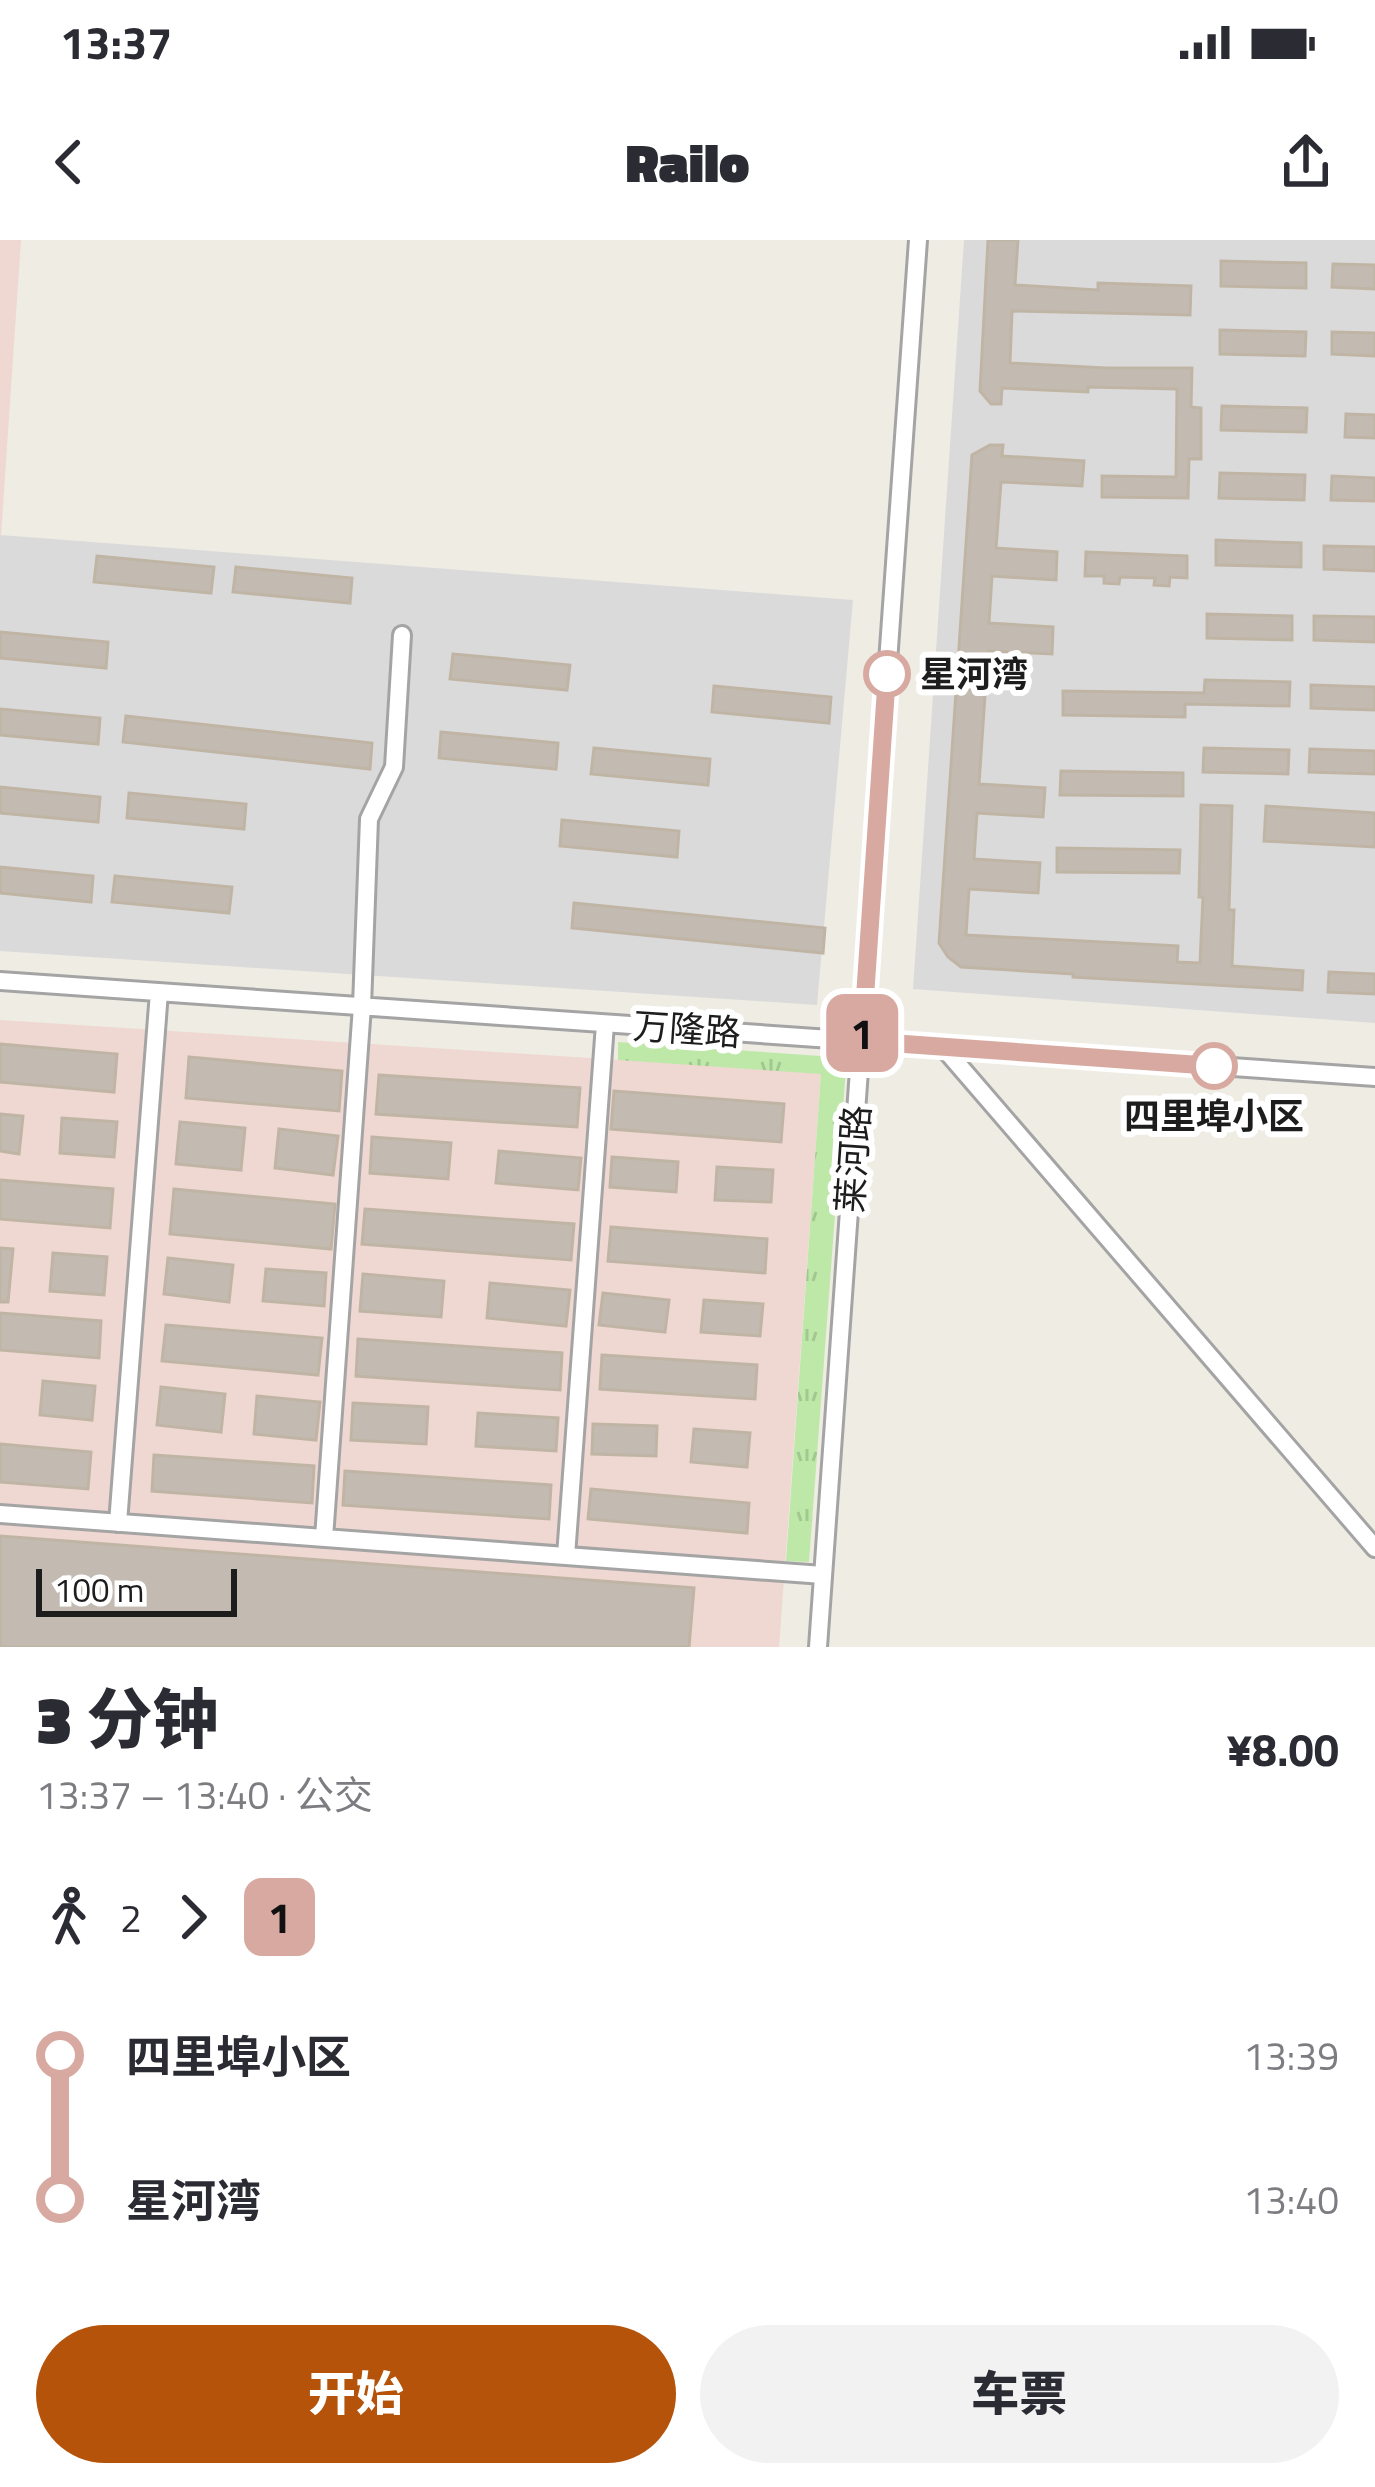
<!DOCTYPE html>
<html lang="zh">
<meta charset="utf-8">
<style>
body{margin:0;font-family:"Titillium Web","Noto Sans SC",sans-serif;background:#f2f2f3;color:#2b2b33;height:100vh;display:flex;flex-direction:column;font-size:45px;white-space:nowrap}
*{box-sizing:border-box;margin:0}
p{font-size:39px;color:#7c7c81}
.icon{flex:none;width:66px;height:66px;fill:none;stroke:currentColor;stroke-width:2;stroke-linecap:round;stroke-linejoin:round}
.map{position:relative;height:1407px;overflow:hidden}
.drawer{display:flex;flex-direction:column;background:#fff;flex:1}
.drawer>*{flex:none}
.badge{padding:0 24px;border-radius:18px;font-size:42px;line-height:78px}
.scale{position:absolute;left:36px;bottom:30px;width:201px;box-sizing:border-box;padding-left:12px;border:6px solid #1d1d1d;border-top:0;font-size:33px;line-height:42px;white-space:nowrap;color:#1d1d1d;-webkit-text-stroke:9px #fff;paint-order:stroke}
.map>.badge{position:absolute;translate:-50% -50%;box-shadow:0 0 0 6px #fff}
.legs{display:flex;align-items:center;gap:18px;height:132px;padding:0 36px;font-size:39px}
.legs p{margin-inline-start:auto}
.summary{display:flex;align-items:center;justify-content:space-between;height:204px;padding:0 36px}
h1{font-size:66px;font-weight:800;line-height:90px}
.cta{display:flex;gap:24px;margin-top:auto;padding:24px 36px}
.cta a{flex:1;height:138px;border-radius:72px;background:#b45309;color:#fff;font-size:48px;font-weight:800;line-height:138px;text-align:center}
.cta a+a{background:#f2f2f3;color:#2b2b33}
ul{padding:0 36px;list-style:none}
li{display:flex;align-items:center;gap:42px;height:144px;font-size:45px}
li i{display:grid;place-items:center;width:18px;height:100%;margin:0 15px;background:currentColor}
li i::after{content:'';width:30px;height:30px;margin:-15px;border:9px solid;border-radius:50%;background:#fff}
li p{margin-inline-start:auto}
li:first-child i{background:linear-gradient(#0000 50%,currentColor 0)}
li:last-child i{background:linear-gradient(currentColor 50%,#0000 0)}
.status{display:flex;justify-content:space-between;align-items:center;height:84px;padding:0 60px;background:#fff;direction:ltr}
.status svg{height:33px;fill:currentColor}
header{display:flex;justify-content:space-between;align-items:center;height:156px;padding:0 36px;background:#fff;font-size:54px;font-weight:800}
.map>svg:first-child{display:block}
.residential{fill:#dbdada}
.commercial{fill:#efd7d2}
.grass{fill:url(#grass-tufts)}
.building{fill:#c3bbb2;stroke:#c0b5a5;stroke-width:3}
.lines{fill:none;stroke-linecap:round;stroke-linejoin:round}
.minor-casing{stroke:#a4a4a4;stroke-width:22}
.minor{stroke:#fff;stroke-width:16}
.line-1-casing{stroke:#fff;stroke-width:27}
.line-1{stroke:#d7a9a0;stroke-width:18}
.stop-1-dot{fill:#fff;stroke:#d7a9a0;stroke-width:6}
.labels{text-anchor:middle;stroke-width:12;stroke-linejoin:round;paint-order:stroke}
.stop-label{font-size:36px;font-weight:bold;fill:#1d1d1d;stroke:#fff;text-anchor:start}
.street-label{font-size:36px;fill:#1d1d1d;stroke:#fff}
</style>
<div class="status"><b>13:37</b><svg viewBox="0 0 49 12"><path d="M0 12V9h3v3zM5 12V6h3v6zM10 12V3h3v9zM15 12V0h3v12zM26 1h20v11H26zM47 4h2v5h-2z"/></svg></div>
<header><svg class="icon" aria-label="back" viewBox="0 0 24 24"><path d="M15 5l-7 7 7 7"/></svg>Railo<svg class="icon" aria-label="share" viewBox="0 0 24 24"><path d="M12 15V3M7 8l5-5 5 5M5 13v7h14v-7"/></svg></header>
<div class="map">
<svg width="1375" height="1407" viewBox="0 0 1375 1407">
<defs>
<pattern id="grass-tufts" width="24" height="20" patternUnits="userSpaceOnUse" patternTransform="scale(3)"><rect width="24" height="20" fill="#bee8a8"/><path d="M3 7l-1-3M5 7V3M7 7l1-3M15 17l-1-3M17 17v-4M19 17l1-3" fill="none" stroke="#a3c790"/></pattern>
</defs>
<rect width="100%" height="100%" fill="#eeece3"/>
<path class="residential" d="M 964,0 L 1375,0 L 1375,783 L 913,749 Z
M 0,295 L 853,360 L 817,765 L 0,711 Z"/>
<path class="commercial" d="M 0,0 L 21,0 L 1,295 L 0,295 Z
M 0,780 L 821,833 L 779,1407 L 0,1407 Z"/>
<path class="grass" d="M 618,802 L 836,817 L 846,827 L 809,1322 L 786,1321 L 821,834 L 618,820 Z"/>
<path class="building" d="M 988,0 L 1018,0 L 1015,45 L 1098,50 L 1098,43 L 1191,46 L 1190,75 L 1012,71 L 1010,123 L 1106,128 L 1192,128 L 1191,167 L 1201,168 L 1201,219 L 1189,219 L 1188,258 L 1102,257 L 1102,236 L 1176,237 L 1177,149 L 1088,147 L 1088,152 L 1002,148 L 1001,164 L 991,164 L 980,151 Z
M 1221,21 L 1306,23 L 1306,48 L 1221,46 Z
M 1333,24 L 1375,25 L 1375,49 L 1332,47 Z
M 1220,90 L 1306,92 L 1305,116 L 1220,114 Z
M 1332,92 L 1375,93 L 1375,116 L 1332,114 Z
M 1222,166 L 1307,168 L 1306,192 L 1221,190 Z
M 1346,174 L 1375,175 L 1375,198 L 1345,197 Z
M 990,205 L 1003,205 L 1002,216 L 1084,221 L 1082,246 L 1001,242 L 996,308 L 1057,312 L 1056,340 L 992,336 L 989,383 L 1053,387 L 1052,414 L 988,411 L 979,544 L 1045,548 L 1043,577 L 977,573 L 974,619 L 1040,623 L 1038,653 L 969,649 L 966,695 L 1178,706 L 1177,722 L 1200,723 L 1203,657 L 1199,657 L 1201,565 L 1232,566 L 1229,670 L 1234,670 L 1232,726 L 1303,731 L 1302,750 L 1073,737 L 1073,734 L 961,727 L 948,717 L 939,703 L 972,215 Z
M 1220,233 L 1305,235 L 1304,260 L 1219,258 Z
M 1332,236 L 1375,238 L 1375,261 L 1331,260 Z
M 1216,300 L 1301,303 L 1301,327 L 1216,325 Z
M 1324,306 L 1375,307 L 1375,331 L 1324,329 Z
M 1086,312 L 1187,316 L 1187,338 L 1170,337 L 1169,346 L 1154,345 L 1155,338 L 1120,337 L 1119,344 L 1104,343 L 1104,336 L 1085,336 Z
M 97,316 L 214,327 L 211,353 L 94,342 Z
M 236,327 L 352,338 L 350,363 L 233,352 Z
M 1207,374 L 1292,376 L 1292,400 L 1207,398 Z
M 1314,376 L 1375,377 L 1375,402 L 1314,400 Z
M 0,392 L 108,402 L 106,428 L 0,418 Z
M 453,414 L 570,425 L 567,450 L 450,439 Z
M 1205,440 L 1290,442 L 1289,466 L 1185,464 L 1185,477 L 1063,475 L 1063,451 L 1204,453 Z
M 1311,445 L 1375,447 L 1375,470 L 1311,468 Z
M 714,446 L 831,457 L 829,483 L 712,472 Z
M 0,469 L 100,478 L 98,504 L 0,495 Z
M 126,476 L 372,503 L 370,529 L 123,502 Z
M 441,492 L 558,503 L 556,529 L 439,518 Z
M 594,508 L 710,519 L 708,545 L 591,534 Z
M 1204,508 L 1289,510 L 1288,534 L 1203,532 Z
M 1310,509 L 1375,511 L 1375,534 L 1309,532 Z
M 1061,531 L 1183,533 L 1183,556 L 1060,555 Z
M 0,547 L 100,557 L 98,582 L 0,573 Z
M 129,553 L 246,564 L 244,589 L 127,578 Z
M 1266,566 L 1375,573 L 1375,607 L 1264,601 Z
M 562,580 L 679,591 L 677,617 L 560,606 Z
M 1057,608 L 1180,610 L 1179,633 L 1057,632 Z
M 0,627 L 93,636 L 91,662 L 0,653 Z
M 115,636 L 232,647 L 229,673 L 112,662 Z
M 574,663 L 825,688 L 823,713 L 572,688 Z
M 1329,732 L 1375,734 L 1375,754 L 1328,752 Z
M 0,804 L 117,814 L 114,852 L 0,842 Z
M 189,817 L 342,831 L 339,871 L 186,858 Z
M 379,835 L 580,848 L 577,887 L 376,874 Z
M 614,851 L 784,864 L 781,902 L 611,889 Z
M 0,874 L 23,876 L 19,914 L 0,911 Z
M 62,878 L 117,882 L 114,917 L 60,913 Z
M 180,882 L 245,888 L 241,930 L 176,924 Z
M 279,889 L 338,896 L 333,935 L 275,928 Z
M 372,897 L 451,903 L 448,939 L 370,933 Z
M 499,911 L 581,918 L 578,950 L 496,943 Z
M 612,917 L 678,922 L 676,952 L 610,947 Z
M 717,927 L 773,930 L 771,962 L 715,960 Z
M 0,940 L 113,949 L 110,988 L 0,979 Z
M 174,949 L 335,964 L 331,1009 L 170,994 Z
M 365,969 L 574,984 L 571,1020 L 362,1004 Z
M 611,987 L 767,999 L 765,1033 L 608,1021 Z
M 0,1008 L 13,1009 L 8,1062 L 0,1062 Z
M 53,1013 L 107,1017 L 104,1055 L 50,1051 Z
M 168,1018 L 233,1025 L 229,1062 L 164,1054 Z
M 266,1029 L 326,1033 L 324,1066 L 263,1061 Z
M 363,1034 L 444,1041 L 441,1077 L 360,1071 Z
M 490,1043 L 570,1050 L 566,1086 L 487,1078 Z
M 603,1053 L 669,1060 L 665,1092 L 599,1085 Z
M 704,1060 L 763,1064 L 760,1096 L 701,1092 Z
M 0,1073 L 101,1081 L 99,1118 L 0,1110 Z
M 166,1085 L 322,1098 L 318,1135 L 162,1121 Z
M 358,1099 L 562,1113 L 560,1150 L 356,1136 Z
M 602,1115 L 757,1125 L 755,1159 L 600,1149 Z
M 43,1141 L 95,1146 L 92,1180 L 40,1175 Z
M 161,1147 L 225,1154 L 221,1192 L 157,1185 Z
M 257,1156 L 320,1162 L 316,1200 L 254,1194 Z
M 353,1163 L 428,1167 L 426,1204 L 351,1200 Z
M 478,1173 L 558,1178 L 556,1211 L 476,1206 Z
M 593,1184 L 657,1186 L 656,1216 L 592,1214 Z
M 694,1189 L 750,1193 L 747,1227 L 691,1222 Z
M 0,1204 L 91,1212 L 88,1249 L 0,1242 Z
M 154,1215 L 314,1226 L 312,1263 L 152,1251 Z
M 345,1231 L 551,1245 L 549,1279 L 343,1265 Z
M 591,1249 L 749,1263 L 747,1293 L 588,1279 Z
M 0,1296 L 694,1348 L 689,1407 L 0,1407 Z"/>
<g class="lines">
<defs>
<path id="minor" d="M 0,741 L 1375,837
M 943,807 L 1375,1308
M 0,1274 L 823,1335
M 118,1283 L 159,752
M 324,1298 L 362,766 L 369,579 L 394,527 L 402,395
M 566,1316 L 605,784
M 818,1407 L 918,0"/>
</defs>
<use href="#minor" class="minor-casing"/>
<use href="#minor" class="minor"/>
</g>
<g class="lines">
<defs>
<path id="line-1" d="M 887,434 L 862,801 L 1214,826"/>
</defs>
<use href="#line-1" class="line-1-casing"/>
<use href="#line-1" class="line-1"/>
</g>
<g class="stop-1-dot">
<circle cx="887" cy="434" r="21"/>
<circle cx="1214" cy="826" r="21"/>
</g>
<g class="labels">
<g class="stop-label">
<text x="920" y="447">星河湾</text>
<text x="1214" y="889" text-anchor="middle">四里埠小区</text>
</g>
<g class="street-label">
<text transform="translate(687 789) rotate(4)" y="13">万隆路</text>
<text transform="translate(853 919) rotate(-86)" y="13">莱河路</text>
</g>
</g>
</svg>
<div class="scale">100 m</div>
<b class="badge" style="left:862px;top:793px;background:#d7a9a0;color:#111">1</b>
</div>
<section class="drawer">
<div class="summary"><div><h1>3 分钟</h1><p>13:37 – 13:40 · 公交</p></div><b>¥8.00</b></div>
<div class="legs"><svg class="icon" aria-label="walk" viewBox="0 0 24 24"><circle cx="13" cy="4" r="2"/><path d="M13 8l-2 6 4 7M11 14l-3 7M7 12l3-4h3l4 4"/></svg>2<svg class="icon" aria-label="forward" viewBox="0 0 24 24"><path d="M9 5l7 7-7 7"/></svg><b class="badge" style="background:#d7a9a0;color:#111">1</b></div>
<ul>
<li><i style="color:#d7a9a0"></i><b>四里埠小区</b><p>13:39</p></li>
<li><i style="color:#d7a9a0"></i><b>星河湾</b><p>13:40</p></li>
</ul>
<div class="cta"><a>开始</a><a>车票</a></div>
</section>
